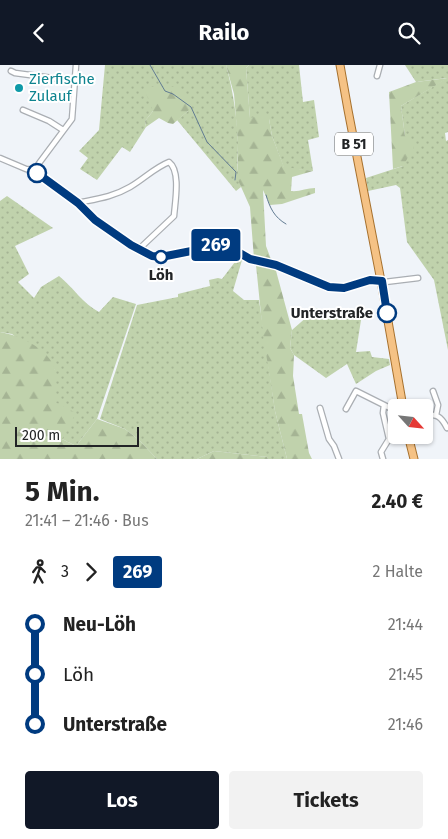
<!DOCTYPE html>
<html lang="de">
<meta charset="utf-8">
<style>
body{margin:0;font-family:"Fira Sans",sans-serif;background:#f2f2f2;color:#222;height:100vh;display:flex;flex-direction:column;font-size:19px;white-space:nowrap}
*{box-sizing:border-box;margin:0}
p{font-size:16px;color:#767676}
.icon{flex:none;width:28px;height:28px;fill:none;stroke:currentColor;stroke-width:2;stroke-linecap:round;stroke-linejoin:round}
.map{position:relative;height:394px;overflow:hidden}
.drawer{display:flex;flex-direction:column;background:#fff;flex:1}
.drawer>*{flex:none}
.badge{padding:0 10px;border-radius:4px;font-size:18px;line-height:32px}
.needle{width:32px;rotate:117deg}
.fabs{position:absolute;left:388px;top:334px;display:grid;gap:10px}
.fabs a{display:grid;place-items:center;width:45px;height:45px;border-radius:5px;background:#fff;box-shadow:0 1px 4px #0004;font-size:25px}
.scale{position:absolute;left:15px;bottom:12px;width:124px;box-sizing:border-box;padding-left:5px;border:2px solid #222426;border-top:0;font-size:14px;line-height:18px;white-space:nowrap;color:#222426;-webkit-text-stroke:4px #fff;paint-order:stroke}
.map>.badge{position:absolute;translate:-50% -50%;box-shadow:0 0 0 2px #fff}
.legs{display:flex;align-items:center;gap:8px;height:55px;padding:0 25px;font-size:16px}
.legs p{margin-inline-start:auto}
.head{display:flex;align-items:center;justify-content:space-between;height:85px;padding:0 25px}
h1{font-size:28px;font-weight:700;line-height:38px}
.action{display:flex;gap:10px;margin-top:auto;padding:10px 25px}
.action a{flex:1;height:58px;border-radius:5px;background:#111827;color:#fff;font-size:20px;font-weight:700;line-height:58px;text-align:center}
.action a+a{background:#f2f2f2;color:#222}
ul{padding:0 25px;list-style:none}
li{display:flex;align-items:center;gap:18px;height:50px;font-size:19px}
li i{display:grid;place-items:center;width:8px;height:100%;margin:0 6px;background:currentColor}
li i::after{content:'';width:12px;height:12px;margin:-6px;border:4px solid;border-radius:50%;background:#fff}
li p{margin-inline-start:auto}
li:first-child i{background:linear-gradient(#0000 50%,currentColor 0)}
li:last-child i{background:linear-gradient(currentColor 50%,#0000 0)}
header{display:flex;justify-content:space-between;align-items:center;height:65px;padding:0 25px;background:#111827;color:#fff;font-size:22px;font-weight:700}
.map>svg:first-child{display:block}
.grass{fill:url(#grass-dots)}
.forest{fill:url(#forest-firs)}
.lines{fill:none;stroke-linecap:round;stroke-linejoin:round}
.stream{stroke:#617b92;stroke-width:1}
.street-casing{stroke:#aaaeb3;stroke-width:7}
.primary-casing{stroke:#a7712e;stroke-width:9}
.street{stroke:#fff;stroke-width:4.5}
.primary{stroke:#f5c285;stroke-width:7}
.line-1-casing{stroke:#fff;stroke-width:11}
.line-1{stroke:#003b80;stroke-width:8}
.culture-dot{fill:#0f9aa8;stroke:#fff;stroke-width:2}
.stop-1-dot{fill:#fff;stroke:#003b80;stroke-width:2.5}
.labels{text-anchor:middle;stroke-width:4;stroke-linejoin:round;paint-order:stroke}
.shield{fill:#fff;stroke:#646667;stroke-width:1}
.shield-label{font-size:14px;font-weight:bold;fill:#222426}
.culture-label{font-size:15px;fill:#0d838f;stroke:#fff;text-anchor:start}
.stop-label{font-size:15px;font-weight:bold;fill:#222426;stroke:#fff}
</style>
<header><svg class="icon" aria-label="back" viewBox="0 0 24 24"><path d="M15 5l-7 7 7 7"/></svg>Railo<svg class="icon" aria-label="search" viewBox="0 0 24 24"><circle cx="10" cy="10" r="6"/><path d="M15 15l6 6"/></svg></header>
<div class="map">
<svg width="448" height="394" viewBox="0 0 448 394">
<defs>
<pattern id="grass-dots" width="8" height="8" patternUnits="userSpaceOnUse" patternTransform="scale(1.25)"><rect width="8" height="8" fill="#c0d2ac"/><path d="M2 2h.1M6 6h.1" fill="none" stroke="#a5b494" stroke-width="1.8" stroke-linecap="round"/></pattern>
<pattern id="forest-firs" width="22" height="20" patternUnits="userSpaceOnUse" patternTransform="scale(1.25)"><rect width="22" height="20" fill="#c0d2ac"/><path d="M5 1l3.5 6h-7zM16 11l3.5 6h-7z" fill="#a5b494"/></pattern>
</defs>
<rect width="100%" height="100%" fill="#f0f4f9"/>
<path class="grass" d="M 105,0 L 226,0 C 233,26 237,52 238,78 C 238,93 236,108 241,122 L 236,126 L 177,55 L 188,46 L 153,46 L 145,56 L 146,62 L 130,87 L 122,82 L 97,115 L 80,104 L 88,93 L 79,86 L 99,65 Z
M 249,0 L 299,0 L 303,37 L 314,35 L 319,72 L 308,75 L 313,106 L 284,103 L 272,71 L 269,54 L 250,53 L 246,3 Z
M 405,0 L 448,0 L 448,67 L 445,68 L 446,76 L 448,75 L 448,285 L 434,215 L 407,177 L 400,123 L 396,120 L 368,126 L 366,113 L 403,101 L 405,71 L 401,41 L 447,13 L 416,17 Z
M 7,131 L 53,163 L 15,181 L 29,209 L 18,217 L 34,233 L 41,222 L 59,211 C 73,222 83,239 99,247 L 113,232 L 136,239 L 97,354 L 76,381 L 62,374 L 55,337 L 55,305 L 12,269 L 0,267 L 0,136 Z
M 238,193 L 242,195 L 233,226 L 244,235 L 259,235 L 275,346 L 287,394 L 268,394 L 267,392 L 214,386 L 197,394 L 157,394 L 139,375 L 125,364 L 100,354 L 137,240 L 178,232 L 178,229 L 210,221 L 209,215 L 218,213 L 222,214 Z
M 317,243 L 326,253 L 343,248 L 348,244 L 351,247 L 352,254 L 361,255 L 356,287 L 370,286 L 372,292 L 389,294 L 390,300 L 376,306 L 356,319 L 347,299 L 326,313 L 294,290 L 290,283 L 292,265 Z"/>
<path class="forest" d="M 226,0 L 249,0 L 246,3 L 250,53 L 266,49 L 269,54 L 272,71 L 284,102 L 313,106 L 292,112 L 291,126 C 299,127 307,123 315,123 L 315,128 L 282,139 L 270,140 L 263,125 L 266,181 L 272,197 L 254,194 L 250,142 L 238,115 L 238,78 L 234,29 Z
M 448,13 L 401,41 L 405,71 L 414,82 L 403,101 L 393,104 L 389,27 L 416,17 Z
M 151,22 L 178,22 L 194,37 L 188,46 L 173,59 L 168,58 L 159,53 L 146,62 L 145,56 L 153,46 L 145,26 Z
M 256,200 L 275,202 L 292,265 L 290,283 L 294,290 L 293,311 L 299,349 L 302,349 L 309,388 L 312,394 L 287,394 L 275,346 L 263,269 Z
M 0,267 C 19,270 50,284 55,305 C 57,315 55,327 55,337 L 76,348 L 62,374 L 76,381 L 97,354 L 125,364 L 139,375 L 157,394 L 0,394 Z
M 214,386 L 267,392 L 268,394 L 197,394 Z"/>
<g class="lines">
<path class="stream" d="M 150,0 L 165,26 L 173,29 L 191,42 L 207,77 L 236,107 L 235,115
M 266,130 C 270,143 274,152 286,159"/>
<defs>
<path id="street" d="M 11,6 L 15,8 L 75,16
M 377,11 L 380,0
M 23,45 L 49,56 L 63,65
M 0,93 L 26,104 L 34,105 L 77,138 L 95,155 L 138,185 L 152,191 L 161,192 L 221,180 L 231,183 L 250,194 L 276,200 L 336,223 L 344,223 L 370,215 L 385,217 L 418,213
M 34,105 L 72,54 L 76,0
M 77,138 C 96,134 113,132 130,122 C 144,114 154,103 169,97 C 181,106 175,137 174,151 L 138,185
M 433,326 L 438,340 L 436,350
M 320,343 L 329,374 L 334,381 L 339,394
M 346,344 L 356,326 L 396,346
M 424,350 C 437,349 441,351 447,363
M 383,394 L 381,387 L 389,374 L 383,348 L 384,340"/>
<path id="primary" d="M 340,0 L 348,45 L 381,216 L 403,342
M 408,370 L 414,394"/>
</defs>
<use href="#street" class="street-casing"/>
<use href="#primary" class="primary-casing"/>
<use href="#street" class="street"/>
<use href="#primary" class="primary"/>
</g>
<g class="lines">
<defs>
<path id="line-1" d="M 37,108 L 78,138 L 95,155 L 131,180 L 152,191 L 161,192 L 222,180 L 231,183 L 250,194 L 276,200 L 329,222 L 344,223 L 370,215 L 382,216 L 387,248"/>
</defs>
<use href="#line-1" class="line-1-casing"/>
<use href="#line-1" class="line-1"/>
</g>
<circle class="culture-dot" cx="19" cy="23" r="5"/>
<g class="stop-1-dot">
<circle cx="37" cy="108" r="9"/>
<circle cx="161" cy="192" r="6"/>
<circle cx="387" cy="248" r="9"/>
</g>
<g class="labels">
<rect class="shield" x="335" y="67.5" width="38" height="23" rx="4"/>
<g class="shield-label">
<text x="354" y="84">B 51</text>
</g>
<g class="culture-label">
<text x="29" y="19">Zierfische<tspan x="29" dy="17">Zulauf</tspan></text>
</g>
<g class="stop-label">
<text x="161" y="215">Löh</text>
<text x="373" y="253" text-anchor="end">Unterstraße</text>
</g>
</g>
</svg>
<div class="fabs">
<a><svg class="needle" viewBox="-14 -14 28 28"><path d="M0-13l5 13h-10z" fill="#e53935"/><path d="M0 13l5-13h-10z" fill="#767676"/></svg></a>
</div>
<div class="scale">200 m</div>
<b class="badge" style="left:216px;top:180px;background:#003b80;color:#fff">269</b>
</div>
<section class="drawer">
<div class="head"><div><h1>5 Min.</h1><p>21:41 – 21:46 · Bus</p></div><b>2.40 €</b></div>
<div class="legs"><svg class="icon" aria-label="walk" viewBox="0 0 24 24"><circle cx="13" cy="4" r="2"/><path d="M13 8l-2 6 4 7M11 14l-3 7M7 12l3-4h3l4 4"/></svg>3<svg class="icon" aria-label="forward" viewBox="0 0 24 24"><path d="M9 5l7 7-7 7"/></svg><b class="badge" style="background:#003b80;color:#fff">269</b><p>2 Halte</p></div>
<ul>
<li><i style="color:#003b80"></i><b>Neu-Löh</b><p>21:44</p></li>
<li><i style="color:#003b80"></i><span>Löh</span><p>21:45</p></li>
<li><i style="color:#003b80"></i><b>Unterstraße</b><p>21:46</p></li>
</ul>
<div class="action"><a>Los</a><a>Tickets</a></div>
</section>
